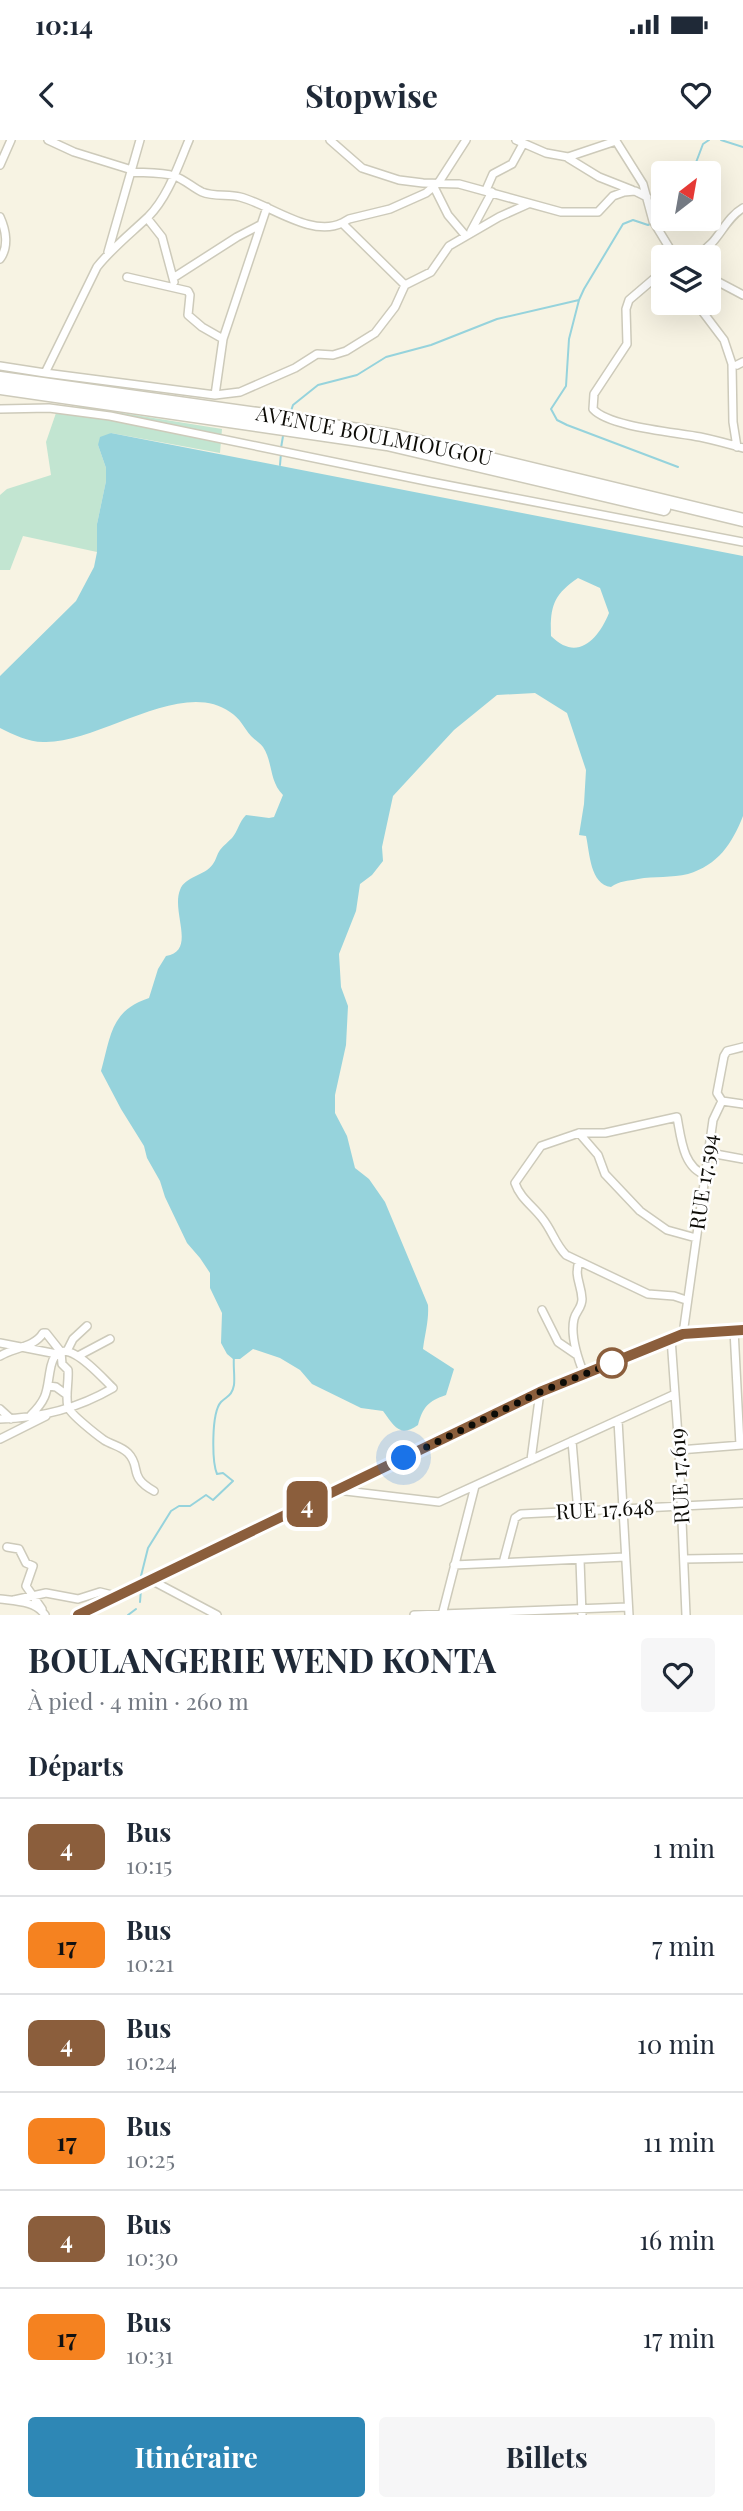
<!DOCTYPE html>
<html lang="fr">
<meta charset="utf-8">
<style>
body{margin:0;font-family:"Playfair Display",serif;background:#f6f6f7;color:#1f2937;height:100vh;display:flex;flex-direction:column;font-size:26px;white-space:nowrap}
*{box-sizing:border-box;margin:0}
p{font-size:23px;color:#747a83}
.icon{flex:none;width:38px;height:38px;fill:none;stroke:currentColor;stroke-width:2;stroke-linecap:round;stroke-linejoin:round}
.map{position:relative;height:1475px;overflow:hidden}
.panel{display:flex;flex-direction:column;background:#fff;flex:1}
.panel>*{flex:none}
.badge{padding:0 14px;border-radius:10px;font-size:24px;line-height:46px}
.needle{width:46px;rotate:31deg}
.tools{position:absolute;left:651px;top:21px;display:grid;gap:14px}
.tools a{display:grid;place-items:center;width:70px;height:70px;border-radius:7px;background:#fff;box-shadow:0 7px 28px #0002;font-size:35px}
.you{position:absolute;width:35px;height:35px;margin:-18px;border:5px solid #fff;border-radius:50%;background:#1a73e8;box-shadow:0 0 0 10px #1a73e833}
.map>.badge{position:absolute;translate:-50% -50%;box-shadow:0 0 0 4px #fff}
h2{padding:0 28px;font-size:26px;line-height:63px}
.round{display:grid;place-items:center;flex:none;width:74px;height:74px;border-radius:7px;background:#f6f6f7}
.headline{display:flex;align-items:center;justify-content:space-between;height:119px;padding:0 28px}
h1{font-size:33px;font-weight:700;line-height:52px}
.primary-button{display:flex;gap:14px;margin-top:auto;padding:14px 28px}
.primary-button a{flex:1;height:80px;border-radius:7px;background:#2e87b5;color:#fff;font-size:28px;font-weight:700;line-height:80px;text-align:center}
.primary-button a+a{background:#f6f6f7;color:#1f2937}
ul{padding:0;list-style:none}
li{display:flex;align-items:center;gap:21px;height:98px;padding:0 28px;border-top:2px solid #e0e1e3}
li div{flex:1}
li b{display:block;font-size:26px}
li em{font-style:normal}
li .badge{min-width:77px;font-weight:700;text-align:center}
.status{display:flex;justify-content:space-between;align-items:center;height:49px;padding:0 35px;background:#fff;direction:ltr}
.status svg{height:19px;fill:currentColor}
header{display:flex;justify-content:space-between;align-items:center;height:91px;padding:0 28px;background:#fff;font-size:32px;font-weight:700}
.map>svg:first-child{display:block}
.green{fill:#c2e5d1}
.water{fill:#96d3dc;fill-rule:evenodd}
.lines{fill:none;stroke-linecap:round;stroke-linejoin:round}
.stream{stroke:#96d3dc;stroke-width:2}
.street-casing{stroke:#cdcaba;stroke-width:10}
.secondary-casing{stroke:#cdcaba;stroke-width:12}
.highway-casing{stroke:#cdcaba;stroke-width:15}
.street{stroke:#fff;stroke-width:7}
.secondary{stroke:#fff;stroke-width:10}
.highway{stroke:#fff;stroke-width:12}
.line-casing{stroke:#fff;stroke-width:16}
.line{stroke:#8b5e3c;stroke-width:10}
.walk{stroke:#0d0c07;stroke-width:7;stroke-dasharray:0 12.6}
.stop-dot{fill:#fff;stroke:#8b5e3c;stroke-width:3.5}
.labels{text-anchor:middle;stroke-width:5;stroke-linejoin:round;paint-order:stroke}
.street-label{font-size:21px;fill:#0d0c07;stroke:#fff}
</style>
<div class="status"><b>10:14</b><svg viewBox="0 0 49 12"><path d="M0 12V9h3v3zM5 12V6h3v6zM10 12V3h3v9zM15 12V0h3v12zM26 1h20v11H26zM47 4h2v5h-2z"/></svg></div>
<header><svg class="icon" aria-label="back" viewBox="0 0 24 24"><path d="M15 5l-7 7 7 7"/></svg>Stopwise<svg class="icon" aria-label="heart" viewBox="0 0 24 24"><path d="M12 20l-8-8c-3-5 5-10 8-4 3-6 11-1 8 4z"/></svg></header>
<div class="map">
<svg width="743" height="1475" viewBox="0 0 743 1475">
<rect width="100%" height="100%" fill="#f7f3e3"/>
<path class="green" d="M 79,266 L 222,289 L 220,313 L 111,293 L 98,305 L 106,328 L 106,341 L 97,384 L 97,412 L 23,396 L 10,430 L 0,430 L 0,355 L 7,349 L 51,335 L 46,302 L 56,273 Z"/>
<path class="water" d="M 111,293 L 743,416 L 743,676 C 732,704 718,725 688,734 C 672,738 654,736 638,739 C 628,741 619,741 611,747 C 590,744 590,714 586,696 L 579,695 L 584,664 L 586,630 L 567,573 L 535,553 L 497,555 L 454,590 L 393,656 L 382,707 L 383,721 L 372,735 L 360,744 L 356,771 L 339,814 L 341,847 L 348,866 L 346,905 L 335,955 L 335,973 L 347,996 L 355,1028 L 369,1039 L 385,1062 L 428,1165 C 429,1181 425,1193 423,1209 L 454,1229 L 446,1255 C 428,1261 423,1267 418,1285 C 400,1298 394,1286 383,1271 L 361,1268 L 312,1244 L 300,1230 L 280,1218 L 253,1209 L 240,1219 L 233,1219 L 227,1214 L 221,1203 L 222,1173 L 210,1148 L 210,1133 L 200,1118 L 187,1103 L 165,1057 L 160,1041 L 147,1018 L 144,1006 L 121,969 L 101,931 C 111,896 110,871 149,858 L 158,829 L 166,816 C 197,811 171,772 180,750 C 185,736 205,736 213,724 C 216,720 217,714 220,710 C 224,705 228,702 232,698 C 238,691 239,682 246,675 L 269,678 L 274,677 L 283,655 C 269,641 273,622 263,607 C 260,603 255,600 251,596 C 244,588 240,578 230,572 C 182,538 101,602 46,602 C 30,603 14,595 0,588 L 0,536 L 76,461 L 94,427 L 97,412 L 97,384 L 106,341 L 106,328 L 98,305 L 100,297 ZM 578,438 L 600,448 L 609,473 C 598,500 577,522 551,496 C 550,467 553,455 578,438 Z"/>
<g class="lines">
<path class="stream" d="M 721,0 L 743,7
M 692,33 L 703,4 L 709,0
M 657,81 L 663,75
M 652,83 L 648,85 L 633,80 L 623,84 L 584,149 L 579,160 L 569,199 L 566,246 L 551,269 L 557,280 L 567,285 L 678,327
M 290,274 L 293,265 L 318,245 L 357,235 L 386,217 L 431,205 L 497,179 L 579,160
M 281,308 L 283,296
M 280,325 L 281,313
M 140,1440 L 148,1408 L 171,1371 L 179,1366 L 190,1366 L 206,1355 L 213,1360 L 233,1341 L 223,1333 L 217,1334 C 212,1322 211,1273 221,1262 C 227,1256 232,1256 234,1245 C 235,1236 233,1226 234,1217
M 140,1462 L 141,1449
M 128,1475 L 136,1469"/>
<defs>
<path id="street" d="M 48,0 L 74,12 L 132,30
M 330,0 L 362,28 L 399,40 L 423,43 L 459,44 L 561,72 L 598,72 L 613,56 L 624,52 L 635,51 L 647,57
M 516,0 L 546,13 L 568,17 L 616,1 L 643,44 L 653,81 L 675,117
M 568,18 L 599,37 L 632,50
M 0,25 L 11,0
M 131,32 C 144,33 162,32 174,36 C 184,39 193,48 202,52 C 214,57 228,54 240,57 C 269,64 311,98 342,83 L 405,145
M 434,47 L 448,75 L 465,95
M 486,50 L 493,34 L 512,24 L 523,4
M 0,77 C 6,90 9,107 0,119
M 147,78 L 162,97 L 174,142
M 342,83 L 349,79 L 390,69 L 426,53 L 439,42 L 466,0
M 471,91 L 492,52
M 108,112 L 140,0
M 681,117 C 686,115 692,116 698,114 C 719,103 724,79 743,68
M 663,131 L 629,160 L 626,169 L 627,204 L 594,254 L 593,269 C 609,287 675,292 700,297 C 714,300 729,304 743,308
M 127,137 L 188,151 L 190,155 L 188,175 L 202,187 L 223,199
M 709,137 L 743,155
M 173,138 L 237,97 L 260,85
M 696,163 L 724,200 L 732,224 L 733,282 L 737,307
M 737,225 L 743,222
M 0,226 L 45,233 L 97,127 C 112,108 130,94 148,77 C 168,57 178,26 189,0
M 45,233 L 215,255 L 240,252 L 295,228 L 317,214 L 333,215 L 346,211 L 375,193 L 395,167 L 405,145 L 431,132 L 449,106 L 499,77 L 528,64
M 215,255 L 223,199 L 267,67
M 0,269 L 49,268 L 110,276 L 431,342 L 743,402
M 722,961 L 743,964
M 579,993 L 598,1015 L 605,1034 L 640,1071 L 667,1090 L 696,1098
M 710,1013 L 743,1019
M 579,1121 C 574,1138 581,1142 582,1159 C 582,1168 576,1171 574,1179 C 570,1196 578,1219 584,1234
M 686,1160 L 674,1156 L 648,1154 L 566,1115 C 555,1104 552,1090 542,1078 C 533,1066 520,1058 515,1043 L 541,1006 L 579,993 L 605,993 L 677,977 C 681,998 683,1028 706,1035
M 542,1170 L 558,1202 L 577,1215
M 734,1190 L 740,1305
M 683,1194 L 713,980 L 722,961 L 717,953 L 724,916 L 727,911 L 743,907
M 671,1198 L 679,1310 L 686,1475
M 0,1203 L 57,1214
M 67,1211 L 73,1199 L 87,1186
M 0,1216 C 13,1208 35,1207 43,1193 L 46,1193 L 61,1212 L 62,1224 L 68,1230 C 69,1242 65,1256 68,1267 C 70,1274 97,1295 104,1300 C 112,1305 121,1306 128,1313 C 142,1327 127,1336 154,1351
M 78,1216 L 110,1199
M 49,1246 L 56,1247 L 67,1255
M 0,1269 L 11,1279
M 0,1279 C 40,1278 77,1269 113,1248 C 101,1237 60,1187 51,1226 C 46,1249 50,1256 31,1275
M 618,1280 L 629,1475
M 0,1299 L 46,1276
M 572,1301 L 578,1372
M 679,1310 L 742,1305
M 531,1320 L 540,1252
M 337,1350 L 439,1362 L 675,1254
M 7,1407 L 19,1409 L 26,1423 L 33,1426 L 26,1446 L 42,1469
M 684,1419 L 743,1418
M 580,1420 L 582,1475
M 503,1423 L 515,1378 L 521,1374 L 743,1363
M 454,1425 L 625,1417
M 151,1440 L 217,1475
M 0,1459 C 15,1461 36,1461 45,1475
M 14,1460 L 46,1453 L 78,1459 L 100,1452 L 116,1456
M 414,1475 L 628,1467
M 442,1475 L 475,1346"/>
<path id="secondary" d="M 78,1475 L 540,1252 L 683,1194 L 743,1190"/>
<path id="highway" d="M 0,238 L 258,274 L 396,296 L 743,380
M 0,248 L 387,304 L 664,369"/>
</defs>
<use href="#street" class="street-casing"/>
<use href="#secondary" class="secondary-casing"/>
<use href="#highway" class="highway-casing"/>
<use href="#street" class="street"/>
<use href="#secondary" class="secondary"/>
<use href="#highway" class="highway"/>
</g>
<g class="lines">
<defs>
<path id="line" d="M 78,1475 L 540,1252 L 683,1194 L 743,1190"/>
</defs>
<use href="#line" class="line-casing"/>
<use href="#line" class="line"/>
<path class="walk" d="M 404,1318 L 540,1252 L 612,1223"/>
</g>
<circle class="stop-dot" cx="612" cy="1223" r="14"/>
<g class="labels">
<g class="street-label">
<text transform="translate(374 296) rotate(11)" y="7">AVENUE BOULMIOUGOU</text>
<text transform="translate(704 1042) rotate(-82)" y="7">RUE 17.594</text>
<text transform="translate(680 1336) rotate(-93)" y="7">RUE 17.619</text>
<text transform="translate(605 1370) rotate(-3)" y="7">RUE 17.648</text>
</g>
</g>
</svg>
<div class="tools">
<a><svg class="needle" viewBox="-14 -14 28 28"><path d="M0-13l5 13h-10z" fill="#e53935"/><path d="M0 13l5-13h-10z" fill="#747a83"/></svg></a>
<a><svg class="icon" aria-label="layers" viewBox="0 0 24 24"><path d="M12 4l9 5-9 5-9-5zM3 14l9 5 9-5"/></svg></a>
</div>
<div class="you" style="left:404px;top:1318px"></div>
<b class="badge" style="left:307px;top:1364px;background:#8b5e3c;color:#fff">4</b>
</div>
<section class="panel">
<div class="headline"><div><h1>BOULANGERIE WEND KONTA</h1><p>À pied · 4 min · 260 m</p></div><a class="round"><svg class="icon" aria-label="heart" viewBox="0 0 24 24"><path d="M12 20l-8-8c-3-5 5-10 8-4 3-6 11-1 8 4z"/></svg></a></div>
<h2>Départs</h2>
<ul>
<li><span class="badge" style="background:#8b5e3c;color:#fff">4</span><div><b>Bus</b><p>10:15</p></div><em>1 min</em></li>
<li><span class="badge" style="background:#f58220;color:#111">17</span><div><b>Bus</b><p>10:21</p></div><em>7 min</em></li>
<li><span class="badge" style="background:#8b5e3c;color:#fff">4</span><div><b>Bus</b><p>10:24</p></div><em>10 min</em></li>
<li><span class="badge" style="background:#f58220;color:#111">17</span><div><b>Bus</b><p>10:25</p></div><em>11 min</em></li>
<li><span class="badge" style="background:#8b5e3c;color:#fff">4</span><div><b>Bus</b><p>10:30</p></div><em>16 min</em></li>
<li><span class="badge" style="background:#f58220;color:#111">17</span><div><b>Bus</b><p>10:31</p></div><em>17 min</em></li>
</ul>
<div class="primary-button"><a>Itinéraire</a><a>Billets</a></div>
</section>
